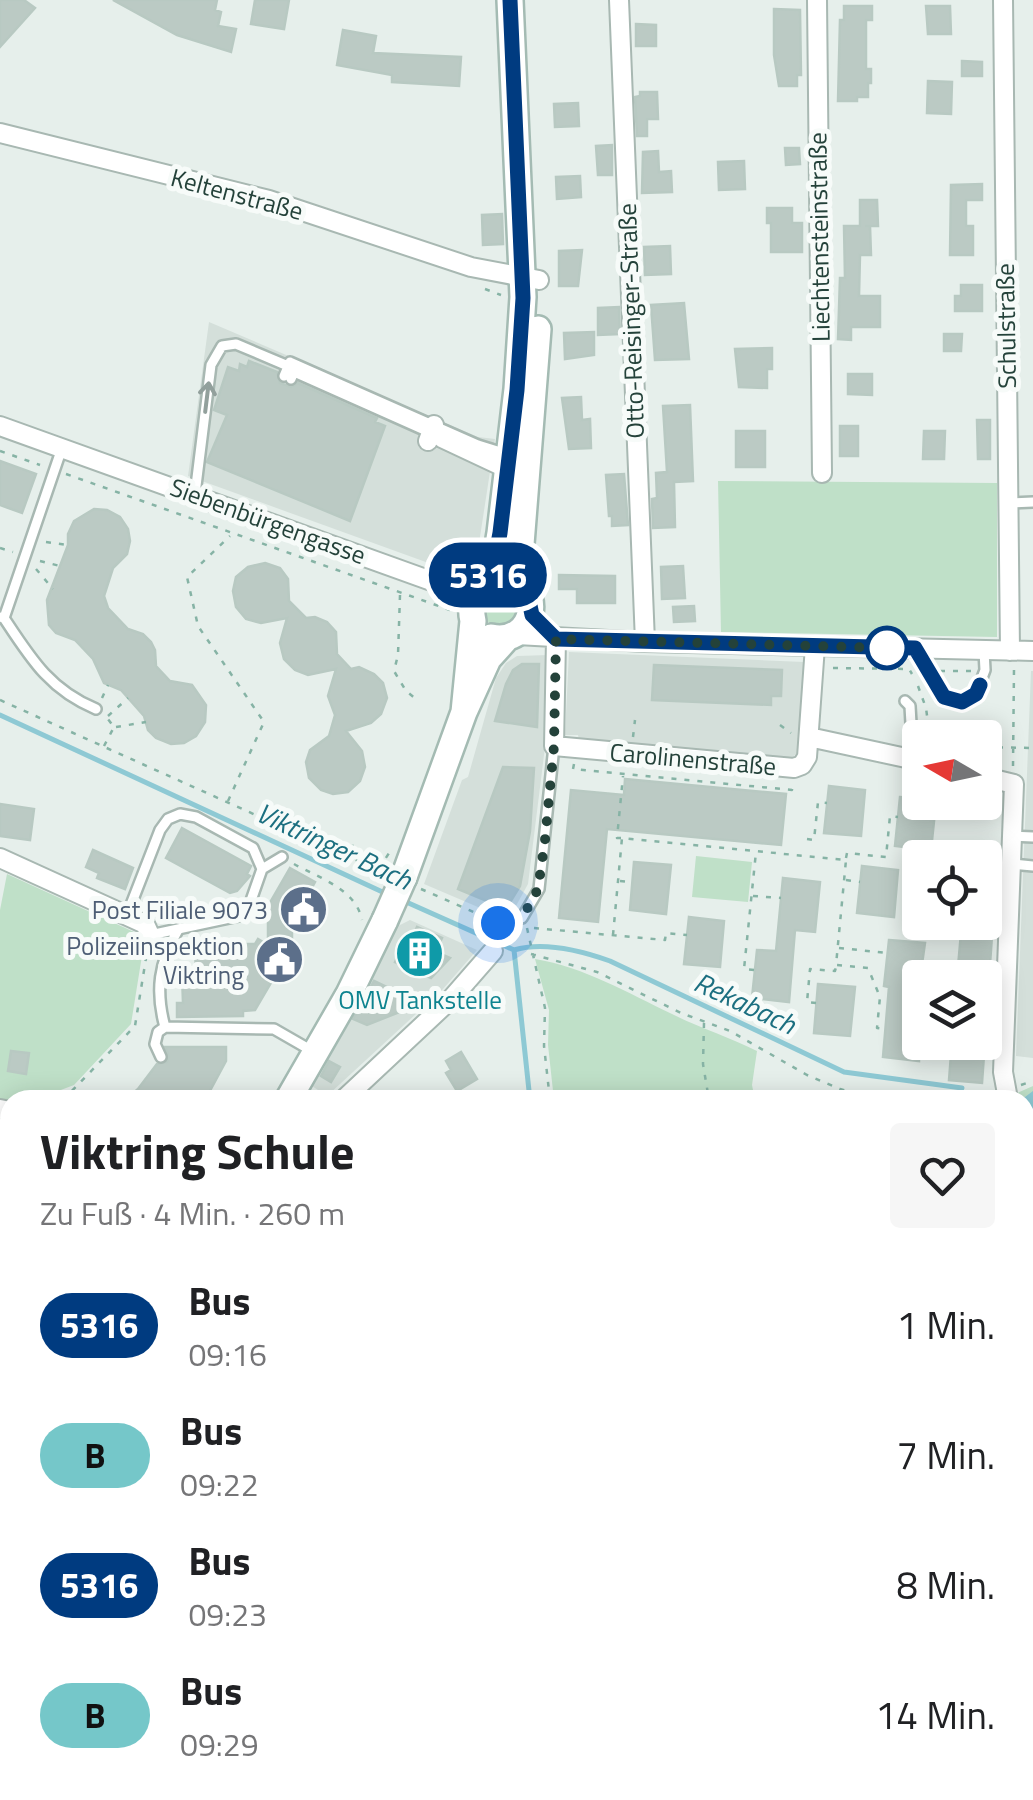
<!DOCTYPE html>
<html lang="de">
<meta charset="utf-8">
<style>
body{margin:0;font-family:"Titillium Web",sans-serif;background:#f6f6f6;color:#202124;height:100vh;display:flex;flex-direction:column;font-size:38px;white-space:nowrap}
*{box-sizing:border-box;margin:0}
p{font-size:32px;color:#757577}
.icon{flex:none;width:55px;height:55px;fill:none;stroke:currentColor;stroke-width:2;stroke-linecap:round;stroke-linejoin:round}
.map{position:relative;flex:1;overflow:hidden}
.details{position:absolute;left:0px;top:1090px;width:1035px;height:710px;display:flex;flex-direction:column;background:#fff;border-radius:30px 30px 0 0;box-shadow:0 5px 25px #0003}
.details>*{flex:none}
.badge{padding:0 20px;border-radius:32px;font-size:35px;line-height:65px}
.needle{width:65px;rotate:279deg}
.controls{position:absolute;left:902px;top:720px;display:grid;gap:20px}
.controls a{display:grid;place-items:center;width:100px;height:100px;border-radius:10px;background:#fff;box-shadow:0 5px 25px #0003;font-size:50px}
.you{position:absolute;width:50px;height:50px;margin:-25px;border:8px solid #fff;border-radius:50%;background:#1a73e8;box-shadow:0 0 0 15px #1a73e833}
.map>.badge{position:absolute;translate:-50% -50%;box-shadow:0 0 0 5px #fff}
.round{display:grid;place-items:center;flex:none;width:105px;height:105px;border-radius:10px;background:#f6f6f6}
.head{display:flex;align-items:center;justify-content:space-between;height:170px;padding:0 40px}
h1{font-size:48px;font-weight:700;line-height:75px}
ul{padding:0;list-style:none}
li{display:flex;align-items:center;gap:30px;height:130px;padding:0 40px}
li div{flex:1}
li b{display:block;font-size:38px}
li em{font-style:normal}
li .badge{min-width:110px;font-weight:700;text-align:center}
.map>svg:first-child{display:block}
.built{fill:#d4dfda}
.green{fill:#bfe0c8}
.water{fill:#8ec9d4}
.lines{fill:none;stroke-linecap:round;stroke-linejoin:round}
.stream{stroke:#8ec9d4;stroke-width:5}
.building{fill:#bbcac4;stroke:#b8c9c2;stroke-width:2.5}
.lane-casing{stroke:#a8b8b2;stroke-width:14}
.street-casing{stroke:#a8b8b2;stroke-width:22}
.secondary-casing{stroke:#a4bbb3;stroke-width:30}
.path{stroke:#86b3a5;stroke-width:2.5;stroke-dasharray:5 8;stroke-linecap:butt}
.lane{stroke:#fff;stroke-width:9}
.street{stroke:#fff;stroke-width:18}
.secondary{stroke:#fff;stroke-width:25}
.secondary-bridge-casing{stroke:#a4bbb3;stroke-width:30;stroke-linecap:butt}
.secondary-bridge{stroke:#fff;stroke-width:25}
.oneway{stroke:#92a09c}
.line-casing{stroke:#fff;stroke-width:22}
.line{stroke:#003b80;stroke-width:15}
.walk{stroke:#24423a;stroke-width:10;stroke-dasharray:0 18}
.stop-dot{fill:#fff;stroke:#003b80;stroke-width:5}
.labels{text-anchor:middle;stroke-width:10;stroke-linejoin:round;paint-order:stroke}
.street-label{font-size:25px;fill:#24423a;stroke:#f7fbf9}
.service-label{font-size:25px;fill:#4e5e75;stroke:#f7fbf9;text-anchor:end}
.culture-label{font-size:25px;fill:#0d838f;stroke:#f7fbf9}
.water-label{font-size:28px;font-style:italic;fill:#1c6f80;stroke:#f7fbf9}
</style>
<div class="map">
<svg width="1033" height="1800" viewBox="0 0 1033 1800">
<rect width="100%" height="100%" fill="#e6efeb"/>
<path class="built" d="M 209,322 L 478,437 L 495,439 L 476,563 L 459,574 L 188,476 Z
M 569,652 L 804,662 L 800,751 L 791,758 L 579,740 L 578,735 L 565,735 Z
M 549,655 L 545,747 L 528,884 L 511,915 L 499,916 L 424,884 L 462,780 L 468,777 L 496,678 L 506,663 L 517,656 Z
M 1031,671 L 1033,671 L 1033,1058 L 1016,1056 Z
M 410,920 L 477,950 L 443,989 L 327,1096 L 312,1086 L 352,1018 L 396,927 Z"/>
<path class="green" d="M 718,481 L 997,483 L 997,637 L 721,632 Z
M481 607a19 19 0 1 1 38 0a19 19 0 1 1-38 0Z
M 696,856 L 752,862 L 748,902 L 692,897 Z
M 7,874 L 145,937 L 131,1024 L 74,1085 L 45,1096 L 44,1100 L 10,1100 L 10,1105 L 0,1102 L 0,910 Z
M 535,959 C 584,967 628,993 672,1014 C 700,1028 729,1037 757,1051 L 752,1085 L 755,1100 L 554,1100 L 548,1045 L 549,1010 Z
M 1033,1086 L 1033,1776 L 1025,1777 L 1025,1100 L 1001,1100 Z"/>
<path class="water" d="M 1033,1091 L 1033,1157 L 1025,1161 L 1025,1100 L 1021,1100 Z"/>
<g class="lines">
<path class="stream" d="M 0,715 L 389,895
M 404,901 L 514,950 L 530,1100
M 514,950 C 544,941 582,951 610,961 L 844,1072 L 962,1088
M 662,1790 L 666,1800"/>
</g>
<path class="building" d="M 0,0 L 24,0 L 35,8 L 0,47 Z
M 113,0 L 217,0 L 215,10 L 221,12 L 218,26 L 236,29 L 231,52 L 177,35 Z
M 255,0 L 289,0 L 284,29 L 251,24 Z
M 844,6 L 872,6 L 872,20 L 866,20 L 866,69 L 871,69 L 871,83 L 868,83 L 868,97 L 857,97 L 857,101 L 838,101 L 840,20 L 844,20 Z
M 926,6 L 950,6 L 951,34 L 928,34 Z
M 774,9 L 800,10 L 801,75 L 797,75 L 797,86 L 779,86 L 774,55 Z
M 636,24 L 656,25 L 656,46 L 636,46 Z
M 343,30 L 376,36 L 373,53 L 461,57 L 459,86 L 392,82 L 392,75 L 337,65 Z
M 962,61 L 982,62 L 982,76 L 962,76 Z
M 928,81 L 952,82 L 951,114 L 927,113 Z
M 640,92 L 657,92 L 658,119 L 647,119 L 647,136 L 637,136 L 635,97 L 640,96 Z
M 578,103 L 579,126 L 555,127 L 554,104 Z
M 612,145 L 612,175 L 598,175 L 596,146 Z
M 785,148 L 799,148 L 800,164 L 786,165 Z
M 658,151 L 659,172 L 671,171 L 672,192 L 642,193 L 643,152 Z
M 744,161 L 745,189 L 719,190 L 718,162 Z
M 580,176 L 581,197 L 557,199 L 556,177 Z
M 982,184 L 982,200 L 966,200 L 966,226 L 973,226 L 973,255 L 950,255 L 951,185 Z
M 860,200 L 877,200 L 878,226 L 865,226 L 870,226 L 871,255 L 860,255 L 859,296 L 880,296 L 880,327 L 851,327 L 851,340 L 838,339 L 840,278 L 845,278 L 844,226 L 860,226 Z
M 767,208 L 792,208 L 792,223 L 802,223 L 802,252 L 771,252 L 771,223 L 767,223 Z
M 502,214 L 503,244 L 483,245 L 482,215 Z
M 670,246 L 671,274 L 645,275 L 644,247 Z
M 582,250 L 578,286 L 559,286 L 559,251 Z
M 961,285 L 982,285 L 982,311 L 955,311 L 955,296 L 961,296 Z
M 684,303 L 689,359 L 655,360 L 651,305 Z
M 619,307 L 620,334 L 598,335 L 598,308 Z
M 594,332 L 594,355 L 565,359 L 564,333 Z
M 944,334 L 962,334 L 961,351 L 944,351 Z
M 772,348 L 772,369 L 767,369 L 767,388 L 739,387 L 735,349 Z
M 249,361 L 277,372 L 280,383 L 291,387 L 298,383 L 377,418 L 375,422 L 385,426 L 350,521 L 207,462 L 227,415 L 214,410 L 228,367 L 239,371 L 240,364 L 247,367 Z
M 848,374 L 872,374 L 872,395 L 848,394 Z
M 581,397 L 582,420 L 590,419 L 591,448 L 569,449 L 562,398 Z
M 690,405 L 693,481 L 674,482 L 675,527 L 653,528 L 652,499 L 657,498 L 656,473 L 667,472 L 663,406 Z
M 977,420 L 990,420 L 990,459 L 978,459 Z
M 840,426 L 858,426 L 858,456 L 840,456 Z
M 736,431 L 765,431 L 765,467 L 736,467 Z
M 924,431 L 945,431 L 944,459 L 923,459 Z
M 0,461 L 36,474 L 22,513 L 0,505 Z
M 624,474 L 628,525 L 612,526 L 612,516 L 609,516 L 606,475 Z
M 94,509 L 107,510 L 120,517 L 128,529 L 130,541 L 127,554 L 113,568 L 104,596 L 108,608 L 128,629 L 143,634 L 151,642 L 155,650 L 156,666 L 170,681 L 192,685 L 206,705 L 205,722 L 196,736 L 184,743 L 171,744 L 156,738 L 148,730 L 144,716 L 121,690 L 104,683 L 93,659 L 75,640 L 56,633 L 49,625 L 47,600 L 68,545 L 68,534 L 74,521 Z
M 265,563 L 280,568 L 288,579 L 289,601 L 306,618 L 315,617 L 327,622 L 336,632 L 337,654 L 351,669 L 359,667 L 374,674 L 383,683 L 387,698 L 381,714 L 371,723 L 346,731 L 362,751 L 365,767 L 360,781 L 348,792 L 333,794 L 321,790 L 309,778 L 306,762 L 310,750 L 329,736 L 335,715 L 328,696 L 336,669 L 308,675 L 295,670 L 284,659 L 280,643 L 287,618 L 261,623 L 246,619 L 236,607 L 233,591 L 236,577 L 248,567 Z
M 683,566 L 685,598 L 662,599 L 661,567 Z
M 559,575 L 615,576 L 615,603 L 577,603 L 577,589 L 559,589 Z
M 694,606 L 695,621 L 674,622 L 673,607 Z
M 522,664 L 539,664 L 537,727 L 495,721 L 506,684 L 513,670 Z
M 654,665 L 782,670 L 781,696 L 771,696 L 771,705 L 652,700 Z
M 503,767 L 534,768 L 530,831 L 520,886 L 506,909 L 458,889 Z
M 625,779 L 786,794 L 781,845 L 607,829 L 598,922 L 559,918 L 571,790 L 624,795 Z
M 829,786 L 865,790 L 861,836 L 824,833 Z
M 900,797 L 920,799 L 920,802 L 936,802 L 931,850 L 895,846 Z
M 0,804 L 34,809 L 30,840 L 0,836 Z
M 182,828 L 251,866 L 247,874 L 250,876 L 237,891 L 230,893 L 166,858 Z
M 93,850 L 133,868 L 125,889 L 97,878 L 99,873 L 86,867 Z
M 634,862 L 671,865 L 666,914 L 630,910 Z
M 862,866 L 898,870 L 894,917 L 857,913 Z
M 290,868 L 315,882 L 308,895 L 317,900 L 320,913 L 312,928 L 292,928 L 292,947 L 255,1010 L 243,1011 L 243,1016 L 177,1017 L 177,1003 L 183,1003 L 182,975 L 196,975 L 195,945 L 220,945 L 223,939 L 232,944 L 255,944 L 258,939 L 268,945 L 268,906 Z
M 783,878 L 820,882 L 815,932 L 795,930 L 789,1002 L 752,998 L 757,950 L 776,951 Z
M 689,917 L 724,921 L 720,967 L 684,964 Z
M 962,922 L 993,922 L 989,978 L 957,978 Z
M 417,927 L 442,938 L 436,952 L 450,958 L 431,978 L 395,962 L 406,938 L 411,940 Z
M 889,940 L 925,943 L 920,978 L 919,1061 L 883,1057 L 889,987 L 884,986 Z
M 374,981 L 408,997 L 402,1011 L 367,1025 L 353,1019 Z
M 818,984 L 855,987 L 850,1036 L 814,1033 Z
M 952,1042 L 992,1042 L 991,1055 L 984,1055 L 982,1083 L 949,1080 Z
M 165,1047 L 226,1047 L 226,1061 L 205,1100 L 125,1100 L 138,1089 L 157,1064 L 167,1062 L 169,1057 Z
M 11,1051 L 29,1053 L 26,1074 L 8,1071 Z
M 461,1052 L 477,1079 L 457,1091 L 446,1073 L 451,1070 L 446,1061 Z
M 329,1061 L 340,1067 L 331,1082 L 321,1076 Z"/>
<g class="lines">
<defs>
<path id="lane" d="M 284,376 L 290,362 L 478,445 L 507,454
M 291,379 L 294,372 L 431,433
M 195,494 L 211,365 L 222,346 L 236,344 L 288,366
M 1007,503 L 1033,502
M 0,617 L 4,618 L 62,448
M 4,618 C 31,659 50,690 96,709
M 915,648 C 926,670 935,698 961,702 L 976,694 L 985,670 L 984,651
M 905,701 L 910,706 L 913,759
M 1012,836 L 1033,837
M 1012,864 L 1033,866
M 127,915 L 160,830 L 168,819 L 180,814 L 196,817 L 253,848 L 262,869
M 522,918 L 539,889 L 554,746
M 150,935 L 239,916 L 248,909 L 262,869 L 282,857
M 165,1027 C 155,991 159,962 178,930
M 161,1057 L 155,1044 L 158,1032 L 165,1027 L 274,1029 L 314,1052
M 0,1339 L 10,1341
M 0,1460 L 10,1461
M 1025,1759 L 1031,1703
M 266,1790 L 270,1800
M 158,1800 L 177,1790
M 183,1800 L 190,1790
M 775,1800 L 789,1790"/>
<path id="street" d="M 619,0 L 645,642
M 817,0 L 822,473
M 1003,0 L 1010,651
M 0,133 L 269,200 L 471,267 L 539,280
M 0,426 L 473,596
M 442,438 L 508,469
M 428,441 L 434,425
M 517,635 L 645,642 L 1033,651
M 556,639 L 554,746 L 794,768 L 802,765 L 807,757 L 815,646
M 809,737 L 920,761
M 985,777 L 1014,784 L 1003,1072 L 1008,1099
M 0,858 L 145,924 L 150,935
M 343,1100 L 452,998 L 493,951
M 0,1109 L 10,1111
M 0,1705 L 10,1705
M 686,1790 L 690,1800
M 1013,1800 L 1033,1797"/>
<path id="secondary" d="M 518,582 L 538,329
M 491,637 C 535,646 547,585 503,577
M 464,712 L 473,621 C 467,595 483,588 492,567 C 497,556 498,544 500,533 L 517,389 L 523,297 L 510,0
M 404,877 L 464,712 L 488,659 L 506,639
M 288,1100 L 349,994 L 385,920
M 0,1234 L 10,1236
M 406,1790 L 415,1800"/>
</defs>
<use href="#lane" class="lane-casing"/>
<use href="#street" class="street-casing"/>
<use href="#secondary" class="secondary-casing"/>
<path class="path" d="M 485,289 L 501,295
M 0,451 L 40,465
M 66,474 L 450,610
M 46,542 L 68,545
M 0,548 L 13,552
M 40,561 L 60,566
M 36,569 L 53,589
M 400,595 L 398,655 L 394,671 L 406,691 L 416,699
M 833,668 L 909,669 L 912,674
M 940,671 L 972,671
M 918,686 L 926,708 L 930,738
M 102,698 L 108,685
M 0,700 L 378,870 L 391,850
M 108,716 L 128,698
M 780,725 L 791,733
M 116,727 L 146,722
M 633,737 L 635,720
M 104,746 L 114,727 L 108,719
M 985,747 L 1030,748
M 574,764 L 573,769 L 792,790 L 792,788
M 1013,766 L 1014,669
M 228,801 L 264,722 L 198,626 L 187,577 L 230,536
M 621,838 L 617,838 L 623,776
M 807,839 L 814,840 L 818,802 L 827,803
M 326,846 L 354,846
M 846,858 L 847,853 L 886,857 L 890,816 L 898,817
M 294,864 C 319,878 356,889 362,920
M 846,880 L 860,882
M 620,881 L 632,882
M 421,889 L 499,923 L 511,920
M 753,896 L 781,898
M 527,928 L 545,1008 L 544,1046 L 550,1100
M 534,928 L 665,940 L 666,933 L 687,935
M 613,935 L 622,838 L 846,860 L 836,965 L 868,968 L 880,997 L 877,1028 L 885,1029
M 503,939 L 514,926
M 839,948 L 888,953
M 531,954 L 597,972 L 681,1013 L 730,1031 L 807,1075 L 840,1089 L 883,1100
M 754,970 L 744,969 L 756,852
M 816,1003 L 807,1002 L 810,969 L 835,971 L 836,967
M 704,1023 L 703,1064 L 709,1100
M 1021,1085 L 1033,1081
M 63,1100 L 135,1026 L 147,952
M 1025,1145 L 1033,1173
M 1025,1187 L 1033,1181
M 1025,1278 L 1033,1264
M 1025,1636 L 1033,1638
M 892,1790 L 906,1795"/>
<use href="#lane" class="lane"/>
<use href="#street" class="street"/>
<use href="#secondary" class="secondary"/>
<defs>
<path id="secondary-bridge" d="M 385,920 L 404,877"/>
</defs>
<use href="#secondary-bridge" class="secondary-bridge-casing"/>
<use href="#secondary-bridge" class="secondary-bridge"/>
</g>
<defs><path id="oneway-shaft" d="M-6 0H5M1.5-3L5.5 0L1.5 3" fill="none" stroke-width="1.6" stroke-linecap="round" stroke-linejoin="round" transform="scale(2.5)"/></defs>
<use class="oneway" href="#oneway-shaft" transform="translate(207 397) rotate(-83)"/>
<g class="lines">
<defs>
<path id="line" d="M 510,0 L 523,298 L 517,390 L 500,533 L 494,564 L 484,583 L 501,577 L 518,582 L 527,591 L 532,615 L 556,639 L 915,648 L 944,697 L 962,702 L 976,694 L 980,685"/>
</defs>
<use href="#line" class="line-casing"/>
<use href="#line" class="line"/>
<path class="walk" d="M 498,923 L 522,918 L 538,889 L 545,840 L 554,746 L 556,639 L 887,648"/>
</g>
<defs>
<symbol id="civic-disc" viewBox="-11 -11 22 22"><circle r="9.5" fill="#5c6f8a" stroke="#f7fbf9"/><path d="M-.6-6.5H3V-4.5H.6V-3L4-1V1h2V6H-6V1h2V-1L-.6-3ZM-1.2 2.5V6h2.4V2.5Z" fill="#fff"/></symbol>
<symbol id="building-disc" viewBox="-11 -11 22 22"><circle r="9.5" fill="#0f9aa8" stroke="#f7fbf9"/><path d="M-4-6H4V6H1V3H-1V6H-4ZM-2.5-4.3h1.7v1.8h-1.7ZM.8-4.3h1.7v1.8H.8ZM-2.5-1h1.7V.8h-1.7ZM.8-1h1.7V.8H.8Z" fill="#fff"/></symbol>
</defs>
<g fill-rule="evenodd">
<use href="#civic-disc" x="276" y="882" width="55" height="55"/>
<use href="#building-disc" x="392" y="926" width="55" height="55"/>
<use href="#civic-disc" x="252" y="932" width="55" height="55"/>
</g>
<circle class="stop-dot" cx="887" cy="648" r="20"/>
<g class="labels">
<g class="street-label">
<text transform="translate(237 194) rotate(15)" y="9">Keltenstraße</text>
<text transform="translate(819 237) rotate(-91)" y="9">Liechtensteinstraße</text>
<text transform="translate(631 321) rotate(-92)" y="9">Otto-Reisinger-Straße</text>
<text transform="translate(1006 326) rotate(-91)" y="9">Schulstraße</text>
<text transform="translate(268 521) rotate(20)" y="9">Siebenbürgengasse</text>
<text transform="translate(693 759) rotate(5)" y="9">Carolinenstraße</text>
</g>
<g class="service-label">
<text x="268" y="919">Post Filiale 9073</text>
<text x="244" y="955">Polizeiinspektion<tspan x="244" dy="29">Viktring</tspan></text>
</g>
<g class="culture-label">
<text x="420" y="1009">OMV Tankstelle</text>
</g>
<g class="water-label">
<text transform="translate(334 846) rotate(25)" y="10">Viktringer Bach</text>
<text transform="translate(745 1003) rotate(25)" y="10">Rekabach</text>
</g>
</g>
</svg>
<div class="controls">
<a><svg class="needle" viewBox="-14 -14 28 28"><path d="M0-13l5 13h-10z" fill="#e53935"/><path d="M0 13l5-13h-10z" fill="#757577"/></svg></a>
<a><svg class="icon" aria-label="locate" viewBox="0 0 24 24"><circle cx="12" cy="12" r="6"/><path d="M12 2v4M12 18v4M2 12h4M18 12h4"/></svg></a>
<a><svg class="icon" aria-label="layers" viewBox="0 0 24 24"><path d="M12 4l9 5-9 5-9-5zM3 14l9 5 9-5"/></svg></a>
</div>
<div class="you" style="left:498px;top:923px"></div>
<b class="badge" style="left:488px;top:575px;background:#003b80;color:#fff">5316</b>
<section class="details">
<div class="head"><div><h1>Viktring Schule</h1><p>Zu Fuß · 4 Min. · 260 m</p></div><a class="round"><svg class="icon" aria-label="heart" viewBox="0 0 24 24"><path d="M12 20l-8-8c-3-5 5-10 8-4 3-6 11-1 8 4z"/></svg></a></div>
<ul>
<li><span class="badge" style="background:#003b80;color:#fff">5316</span><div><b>Bus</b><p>09:16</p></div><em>1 Min.</em></li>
<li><span class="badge" style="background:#75c7c9;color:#111">B</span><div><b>Bus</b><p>09:22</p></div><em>7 Min.</em></li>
<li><span class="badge" style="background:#003b80;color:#fff">5316</span><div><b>Bus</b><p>09:23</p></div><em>8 Min.</em></li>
<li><span class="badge" style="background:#75c7c9;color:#111">B</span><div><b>Bus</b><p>09:29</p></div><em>14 Min.</em></li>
</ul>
</section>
</div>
